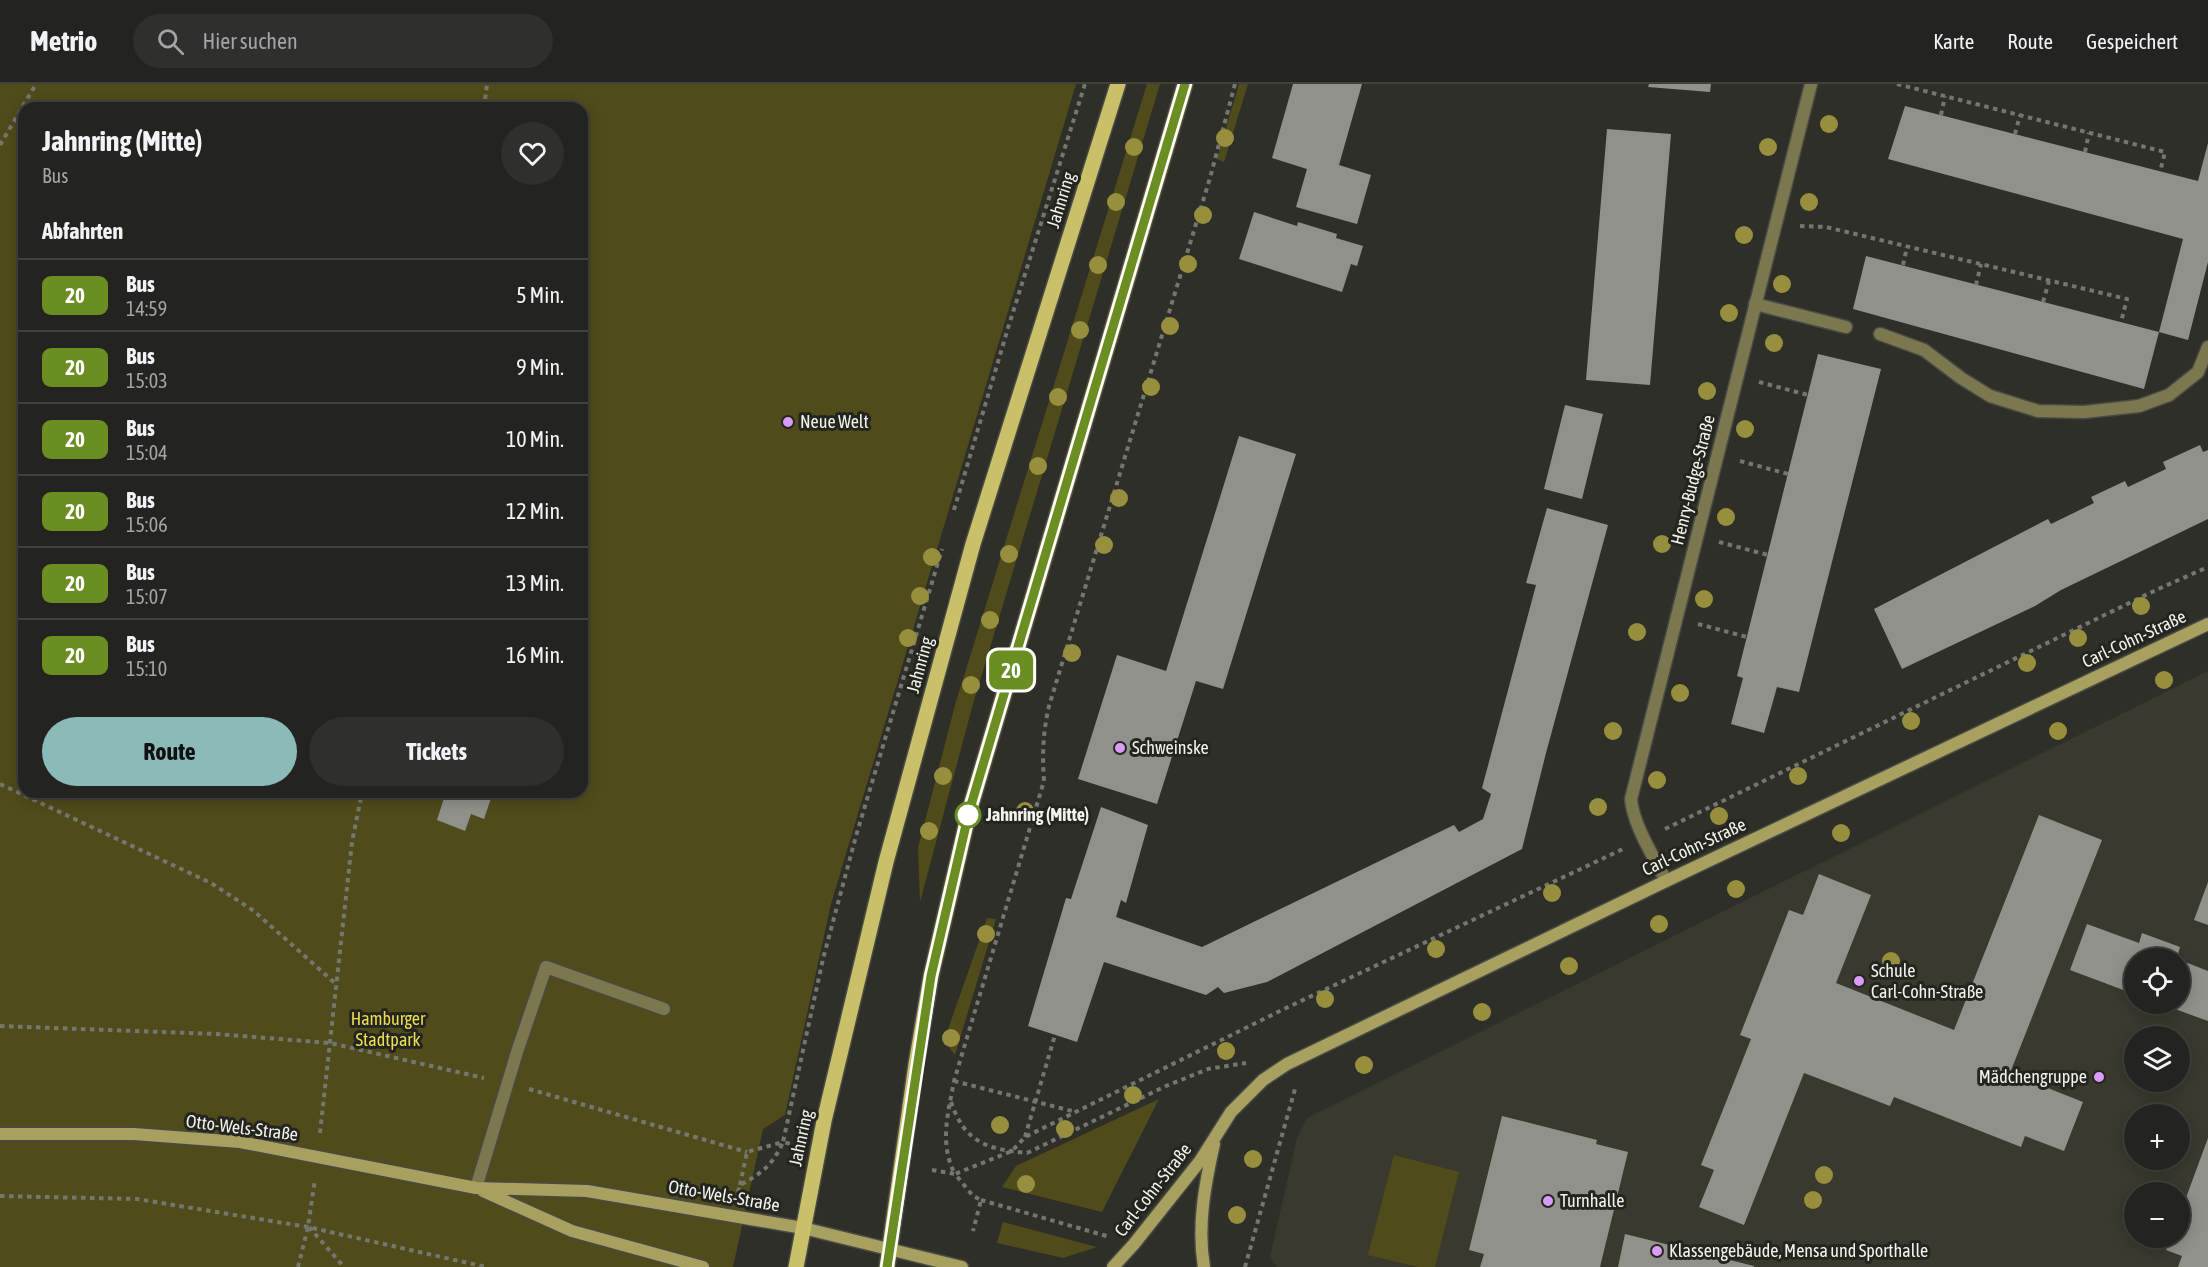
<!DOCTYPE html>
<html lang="de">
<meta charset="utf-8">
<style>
body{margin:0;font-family:"Asap Condensed",sans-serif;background:#2f2f2d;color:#f1f3f6;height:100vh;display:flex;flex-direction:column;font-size:22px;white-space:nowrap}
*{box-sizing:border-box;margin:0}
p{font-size:20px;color:#a3a4a5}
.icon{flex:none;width:33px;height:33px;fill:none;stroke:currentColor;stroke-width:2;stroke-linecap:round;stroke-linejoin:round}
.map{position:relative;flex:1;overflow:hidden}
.drawer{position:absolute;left:18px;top:18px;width:570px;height:696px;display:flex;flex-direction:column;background:#232320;border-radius:18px;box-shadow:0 3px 15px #0003,0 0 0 2px #40403e}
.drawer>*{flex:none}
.badge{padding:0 12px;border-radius:9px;font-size:21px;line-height:39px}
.fabs{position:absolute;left:2124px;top:864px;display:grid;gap:12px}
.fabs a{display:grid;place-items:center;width:66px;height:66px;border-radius:50%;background:#232320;box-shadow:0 3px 15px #0003,0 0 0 2px #40403e;font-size:30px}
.map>.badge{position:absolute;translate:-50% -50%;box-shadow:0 0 0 3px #fff}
h2{padding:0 24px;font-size:22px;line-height:54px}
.round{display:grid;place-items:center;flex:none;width:63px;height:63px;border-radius:32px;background:#2f2f2d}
.headline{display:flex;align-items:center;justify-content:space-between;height:102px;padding:0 24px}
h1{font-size:28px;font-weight:700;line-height:45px}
.action{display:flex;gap:12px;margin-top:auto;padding:12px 24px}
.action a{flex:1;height:69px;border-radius:36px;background:#8bbbb9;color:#111;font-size:24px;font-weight:700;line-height:69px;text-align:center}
.action a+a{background:#2f2f2d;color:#f1f3f6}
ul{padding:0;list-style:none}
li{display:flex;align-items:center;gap:18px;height:72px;padding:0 24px;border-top:2px solid #40403e}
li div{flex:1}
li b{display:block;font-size:22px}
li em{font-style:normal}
li .badge{min-width:66px;font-weight:700;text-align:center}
header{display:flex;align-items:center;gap:36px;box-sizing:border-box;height:84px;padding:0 30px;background:#232320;border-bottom:2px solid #40403e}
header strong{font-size:28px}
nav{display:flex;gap:33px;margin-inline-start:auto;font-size:21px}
.search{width:420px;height:54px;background:#2f2f2d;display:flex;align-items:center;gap:15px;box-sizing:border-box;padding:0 21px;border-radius:33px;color:#a3a4a5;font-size:22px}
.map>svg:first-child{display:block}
.built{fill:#3a392e;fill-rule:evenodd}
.green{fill:#504b1a;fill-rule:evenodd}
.building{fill:#91918b}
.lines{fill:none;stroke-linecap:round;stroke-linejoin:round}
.lane-casing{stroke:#4a4a45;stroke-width:15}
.street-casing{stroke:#4a4a45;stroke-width:15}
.secondary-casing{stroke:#4a4a45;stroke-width:15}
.primary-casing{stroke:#4a4a45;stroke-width:18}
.path{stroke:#767671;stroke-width:4;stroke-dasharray:4.5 4.5;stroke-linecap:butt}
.lane{stroke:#7b774f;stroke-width:12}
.street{stroke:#7b774f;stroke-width:12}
.secondary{stroke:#a7a05e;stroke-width:12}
.primary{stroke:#c9c069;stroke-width:15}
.tree{fill:#978f3e}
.line-casing{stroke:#fff;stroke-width:14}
.line{stroke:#6b8e23;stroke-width:9}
.poi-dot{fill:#d89bf8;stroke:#252520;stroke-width:2}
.stop-dot{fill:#fff;stroke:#6b8e23;stroke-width:3}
.labels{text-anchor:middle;stroke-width:6;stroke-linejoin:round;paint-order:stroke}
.street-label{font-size:18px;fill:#f2f2ee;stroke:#252520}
.poi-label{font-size:18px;fill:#f2f2ee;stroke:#252520;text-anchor:start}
.stop-label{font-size:18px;font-weight:bold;fill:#f2f2ee;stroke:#252520;text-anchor:start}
.park-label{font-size:18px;fill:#ecde4f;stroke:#252520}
</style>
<header>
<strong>Metrio</strong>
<div class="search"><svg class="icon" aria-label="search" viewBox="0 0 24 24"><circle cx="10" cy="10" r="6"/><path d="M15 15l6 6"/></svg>Hier suchen</div>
<nav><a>Karte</a><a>Route</a><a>Gespeichert</a></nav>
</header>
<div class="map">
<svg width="2208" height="1183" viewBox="0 0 2208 1183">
<rect width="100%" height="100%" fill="#2f2f2a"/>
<path class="built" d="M 2208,587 L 2208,1183 L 1277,1183 L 1270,1173 L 1297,1054 L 1307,1034 ZM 2134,874 L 2180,874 L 2180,920 L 2134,920 ZM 2134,952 L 2180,952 L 2180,998 L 2134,998 ZM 2134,1030 L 2180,1030 L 2180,1076 L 2134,1076 ZM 2134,1108 L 2180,1108 L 2180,1154 L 2134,1154 Z"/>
<path class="green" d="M 0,0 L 1076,0 L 831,820 L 785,1031 L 763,1045 L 733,1183 L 0,1183 ZM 24,24 L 582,24 L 582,708 L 24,708 Z
M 1147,0 L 1160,0 L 973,620 L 920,818 L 918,764 L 955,621 Z
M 1239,0 L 1248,0 L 1224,78 L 1217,75 Z
M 987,834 L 996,835 L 955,971 L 944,957 Z
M 1159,1015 L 1102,1128 L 1002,1103 L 1016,1082 Z
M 1394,1071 L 1459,1088 L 1435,1183 L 1418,1183 L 1368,1171 Z
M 1003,1138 L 1097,1163 L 1063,1174 L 997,1159 Z"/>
<path class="building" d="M 1293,0 L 1362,0 L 1339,81 L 1371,91 L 1357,140 L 1296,123 L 1307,85 L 1272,74 Z
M 1649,0 L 1711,0 L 1710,8 L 1648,3 Z
M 1905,22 L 2198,97 L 2208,59 L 2208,178 L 2188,256 L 2159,248 L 2183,155 L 1888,75 Z
M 1607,45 L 1671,50 L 1650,301 L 1586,296 Z
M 1254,128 L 1297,142 L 1298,138 L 1337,150 L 1336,154 L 1363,162 L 1357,182 L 1351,180 L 1342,208 L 1239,175 Z
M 1866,172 L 2159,248 L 2144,305 L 1853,225 Z
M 1818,270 L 1881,285 L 1799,608 L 1777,603 L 1764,649 L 1731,640 L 1743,594 L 1737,592 Z
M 1565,321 L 1603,330 L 1582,415 L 1544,405 Z
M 1239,352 L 1296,370 L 1223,605 L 1196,597 L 1157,720 L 1078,695 L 1117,571 L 1166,587 Z
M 2200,361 L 2203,368 L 2208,366 L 2208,435 L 2061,506 L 2035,522 L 1902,585 L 1874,525 L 2048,435 L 2051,440 L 2094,419 L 2091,413 L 2125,397 L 2128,403 L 2166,385 L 2163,378 Z
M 1547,424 L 1608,441 L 1546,669 L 1522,765 L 1267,898 L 1224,909 L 1218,903 L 1206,911 L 1104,878 L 1077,958 L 1028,942 L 1066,814 L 1071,815 L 1101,723 L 1148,741 L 1126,819 L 1121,816 L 1116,833 L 1202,863 L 1454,741 L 1459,748 L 1483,735 L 1491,710 L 1482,704 L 1536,501 L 1526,499 Z
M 446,708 L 482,708 L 492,711 L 484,735 L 471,730 L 465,747 L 437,736 Z
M 2039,731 L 2102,756 L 2010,989 L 2083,1018 L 2064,1067 L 2025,1052 L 2021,1063 L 1894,1013 L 1890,1022 L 1804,989 L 1744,1141 L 1699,1123 L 1714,1086 L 1701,1081 L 1751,955 L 1740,951 L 1789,826 L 1803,831 L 1819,790 L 1871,811 L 1836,899 L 1954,946 Z
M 2208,798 L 2208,841 L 2194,836 Z
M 2087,840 L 2139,859 L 2142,849 L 2180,863 L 2177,874 L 2134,874 L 2134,910 L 2070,886 Z
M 2180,876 L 2208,887 L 2208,937 L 2161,920 L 2180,920 Z
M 1502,1032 L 1597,1056 L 1596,1060 L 1628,1068 L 1600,1183 L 1480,1183 L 1484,1170 L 1469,1166 Z
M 2208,1054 L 2208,1183 L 2178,1183 L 2182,1172 L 2166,1166 L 2171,1154 L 2180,1154 L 2180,1130 Z
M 1625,1150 L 1754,1182 L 1754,1183 L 1618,1183 Z"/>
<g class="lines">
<defs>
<path id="lane" d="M 1755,220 L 1846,243
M 1880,250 L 1924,266 L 1961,294 L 1990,312 L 2038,327 L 2084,328 L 2139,322 L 2169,311 L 2198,288 L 2208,263
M 476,1104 L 517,968 L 546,883 L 664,925"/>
<path id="street" d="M 1666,797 C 1654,773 1633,741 1631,715 L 1811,0"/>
<path id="secondary" d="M 0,1050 L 134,1050 L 240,1058 L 476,1104 L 587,1107 L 803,1144 L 962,1183
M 483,1107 L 572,1147 L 703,1183
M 1113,1183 L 1134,1160 L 1200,1077 L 1231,1028 L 1263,996 L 1287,980 L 1666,797 L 2208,540
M 1204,1183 C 1197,1142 1205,1100 1214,1060"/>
<path id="primary" d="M 796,1183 L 824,1037 L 886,778 L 973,460 L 1118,0
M 887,1183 L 916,980 L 931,892 L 969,728 L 1185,0"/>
</defs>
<use href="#lane" class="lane-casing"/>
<use href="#street" class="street-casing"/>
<use href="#secondary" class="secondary-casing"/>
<use href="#primary" class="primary-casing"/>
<path class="path" d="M 1235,0 L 1210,94 L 1049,622 C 1043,648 1042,671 1044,697 L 954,997 C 948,1030 939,1060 955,1090 L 1012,1067 L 1025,1053 L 1284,925 L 1623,765
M 1897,0 L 2165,68 L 2160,88
M 484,24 L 487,0
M 1941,31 L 1945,12
M 2015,50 L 2020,31
M 0,61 L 36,0
M 2085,68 L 2089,49
M 1800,142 L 1826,143 L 2127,215 L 2121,238
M 1903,181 L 1907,163
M 1976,201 L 1981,180
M 2043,218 L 2049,197
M 1759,298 L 1808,311
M 1740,377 L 1788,390
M 954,426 L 1008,244 L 1085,0
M 1719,458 L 1768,471
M 1698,540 L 1747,553
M 0,700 L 211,799 L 254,827 L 337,901
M 1665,745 L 2156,506 L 2208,483
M 0,942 L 216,950 L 330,959 L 484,994
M 954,997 L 1076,1028
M 529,1005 L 747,1068
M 951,1018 C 965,1059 987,1065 1027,1069 L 1166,1002 L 1208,985 L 1246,979
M 320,1049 L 352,758 L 362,708
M 1025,1053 L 1055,951
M 932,1086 L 955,1090 L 973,1112 L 981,1116 L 973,1147
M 740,1101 L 747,1068 L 783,1058 L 823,875 L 856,752 L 942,465
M 738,1108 L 740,1101 C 762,1089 772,1082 783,1058 L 791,1060
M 0,1112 L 137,1115 L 308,1143 L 486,1183
M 981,1116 L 1110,1153
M 309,1143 L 344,1183
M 298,1183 L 308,1143 L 315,1095
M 1245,1183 L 1295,1005"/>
<use href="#lane" class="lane"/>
<use href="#street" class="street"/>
<use href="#secondary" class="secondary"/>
<use href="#primary" class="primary"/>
</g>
<g class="tree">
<circle cx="1829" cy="40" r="9"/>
<circle cx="1225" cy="54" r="9"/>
<circle cx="1134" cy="63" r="9"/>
<circle cx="1768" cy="63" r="9"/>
<circle cx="1116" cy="118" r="9"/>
<circle cx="1809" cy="118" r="9"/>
<circle cx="1203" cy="131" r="9"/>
<circle cx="1744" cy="151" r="9"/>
<circle cx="1188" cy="180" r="9"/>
<circle cx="1098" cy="181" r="9"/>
<circle cx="1782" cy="200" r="9"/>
<circle cx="1729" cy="229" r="9"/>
<circle cx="1170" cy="242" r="9"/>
<circle cx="1080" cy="246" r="9"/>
<circle cx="1774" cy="259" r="9"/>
<circle cx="1151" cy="303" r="9"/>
<circle cx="1707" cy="307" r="9"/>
<circle cx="1058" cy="313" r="9"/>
<circle cx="1745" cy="345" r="9"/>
<circle cx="1038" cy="382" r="9"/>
<circle cx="1119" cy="414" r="9"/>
<circle cx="1726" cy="433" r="9"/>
<circle cx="1662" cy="460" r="9"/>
<circle cx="1104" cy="461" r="9"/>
<circle cx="1009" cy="470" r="9"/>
<circle cx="932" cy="473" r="9"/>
<circle cx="920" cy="512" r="9"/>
<circle cx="1704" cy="515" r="9"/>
<circle cx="2141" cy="522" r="9"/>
<circle cx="990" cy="536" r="9"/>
<circle cx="1637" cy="548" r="9"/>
<circle cx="908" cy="554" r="9"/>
<circle cx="2078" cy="554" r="9"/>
<circle cx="1072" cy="569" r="9"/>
<circle cx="2027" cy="579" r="9"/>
<circle cx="2164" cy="596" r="9"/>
<circle cx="971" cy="601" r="9"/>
<circle cx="1680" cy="609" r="9"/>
<circle cx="1911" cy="637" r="9"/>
<circle cx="1613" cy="647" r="9"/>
<circle cx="2058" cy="647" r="9"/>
<circle cx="943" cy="692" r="9"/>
<circle cx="1798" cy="692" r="9"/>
<circle cx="1657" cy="696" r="9"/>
<circle cx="1598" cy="723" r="9"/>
<circle cx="1025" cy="727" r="9"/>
<circle cx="1719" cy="732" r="9"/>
<circle cx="929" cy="747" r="9"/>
<circle cx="1841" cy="749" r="9"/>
<circle cx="1736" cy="805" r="9"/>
<circle cx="1552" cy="809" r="9"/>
<circle cx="1659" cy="840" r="9"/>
<circle cx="986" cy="850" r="9"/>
<circle cx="1436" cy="865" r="9"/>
<circle cx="1891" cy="877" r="9"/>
<circle cx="1569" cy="882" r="9"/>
<circle cx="1325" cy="915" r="9"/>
<circle cx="1482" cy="928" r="9"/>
<circle cx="951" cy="954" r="9"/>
<circle cx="1226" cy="967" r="9"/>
<circle cx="1364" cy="981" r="9"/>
<circle cx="1133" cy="1011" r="9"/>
<circle cx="1000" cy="1041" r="9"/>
<circle cx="1065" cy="1045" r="9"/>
<circle cx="1253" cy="1075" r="9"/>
<circle cx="1824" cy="1091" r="9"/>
<circle cx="1026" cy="1100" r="9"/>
<circle cx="1813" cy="1116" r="9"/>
<circle cx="1237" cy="1131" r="9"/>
</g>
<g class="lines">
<defs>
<path id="line" d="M 887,1183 L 931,892 L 969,728 L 1185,0"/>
</defs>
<use href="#line" class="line-casing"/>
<use href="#line" class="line"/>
</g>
<g class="poi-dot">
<circle cx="788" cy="338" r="6"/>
<circle cx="1120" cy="664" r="6"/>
<circle cx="1859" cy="897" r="6"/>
<circle cx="2099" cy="993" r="6"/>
<circle cx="1548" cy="1117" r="6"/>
<circle cx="1657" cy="1167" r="6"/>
</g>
<circle class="stop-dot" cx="968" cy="731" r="12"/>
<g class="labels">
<g class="street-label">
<text transform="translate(1061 116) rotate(-73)" y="6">Jahnring</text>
<text transform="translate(1693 396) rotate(-76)" y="6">Henry-Budge-Straße</text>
<text transform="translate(2134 555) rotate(-25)" y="6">Carl-Cohn-Straße</text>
<text transform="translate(920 581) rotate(-75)" y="6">Jahnring</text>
<text transform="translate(1694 763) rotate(-25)" y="6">Carl-Cohn-Straße</text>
<text transform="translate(242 1044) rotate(7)" y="6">Otto-Wels-Straße</text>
<text transform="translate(801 1054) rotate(-78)" y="6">Jahnring</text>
<text transform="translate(1153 1106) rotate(-52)" y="6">Carl-Cohn-Straße</text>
<text transform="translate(724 1112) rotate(10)" y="6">Otto-Wels-Straße</text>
</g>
<g class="poi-label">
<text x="800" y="344">Neue Welt</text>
<text x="1132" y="670">Schweinske</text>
<text x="1871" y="893">Schule<tspan x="1871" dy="21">Carl-Cohn-Straße</tspan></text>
<text x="2087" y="999" text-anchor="end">Mädchengruppe</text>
<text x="1560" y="1123">Turnhalle</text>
<text x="1669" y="1173">Klassengebäude, Mensa und Sporthalle</text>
</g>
<g class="stop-label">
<text x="986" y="737">Jahnring (Mitte)</text>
</g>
<g class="park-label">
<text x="388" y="941">Hamburger<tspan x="388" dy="21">Stadtpark</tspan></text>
</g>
</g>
</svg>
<div class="fabs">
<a><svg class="icon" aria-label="locate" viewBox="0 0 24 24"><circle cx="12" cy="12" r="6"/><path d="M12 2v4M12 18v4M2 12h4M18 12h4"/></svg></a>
<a><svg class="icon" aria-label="layers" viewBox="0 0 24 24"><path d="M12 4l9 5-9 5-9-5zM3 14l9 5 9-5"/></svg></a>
<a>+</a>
<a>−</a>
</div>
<b class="badge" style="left:1011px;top:586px;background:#6b8e23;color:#fff">20</b>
<section class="drawer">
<div class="headline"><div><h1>Jahnring (Mitte)</h1><p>Bus</p></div><a class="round"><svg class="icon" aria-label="heart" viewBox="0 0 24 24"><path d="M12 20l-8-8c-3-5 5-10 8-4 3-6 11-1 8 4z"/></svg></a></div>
<h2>Abfahrten</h2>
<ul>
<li><span class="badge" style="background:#6b8e23;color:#fff">20</span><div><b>Bus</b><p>14:59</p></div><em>5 Min.</em></li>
<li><span class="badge" style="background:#6b8e23;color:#fff">20</span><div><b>Bus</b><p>15:03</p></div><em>9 Min.</em></li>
<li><span class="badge" style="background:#6b8e23;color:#fff">20</span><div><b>Bus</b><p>15:04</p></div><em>10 Min.</em></li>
<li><span class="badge" style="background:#6b8e23;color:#fff">20</span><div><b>Bus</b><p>15:06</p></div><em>12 Min.</em></li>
<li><span class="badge" style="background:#6b8e23;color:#fff">20</span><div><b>Bus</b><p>15:07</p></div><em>13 Min.</em></li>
<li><span class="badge" style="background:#6b8e23;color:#fff">20</span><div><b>Bus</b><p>15:10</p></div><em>16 Min.</em></li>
</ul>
<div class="action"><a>Route</a><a>Tickets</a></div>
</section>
</div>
